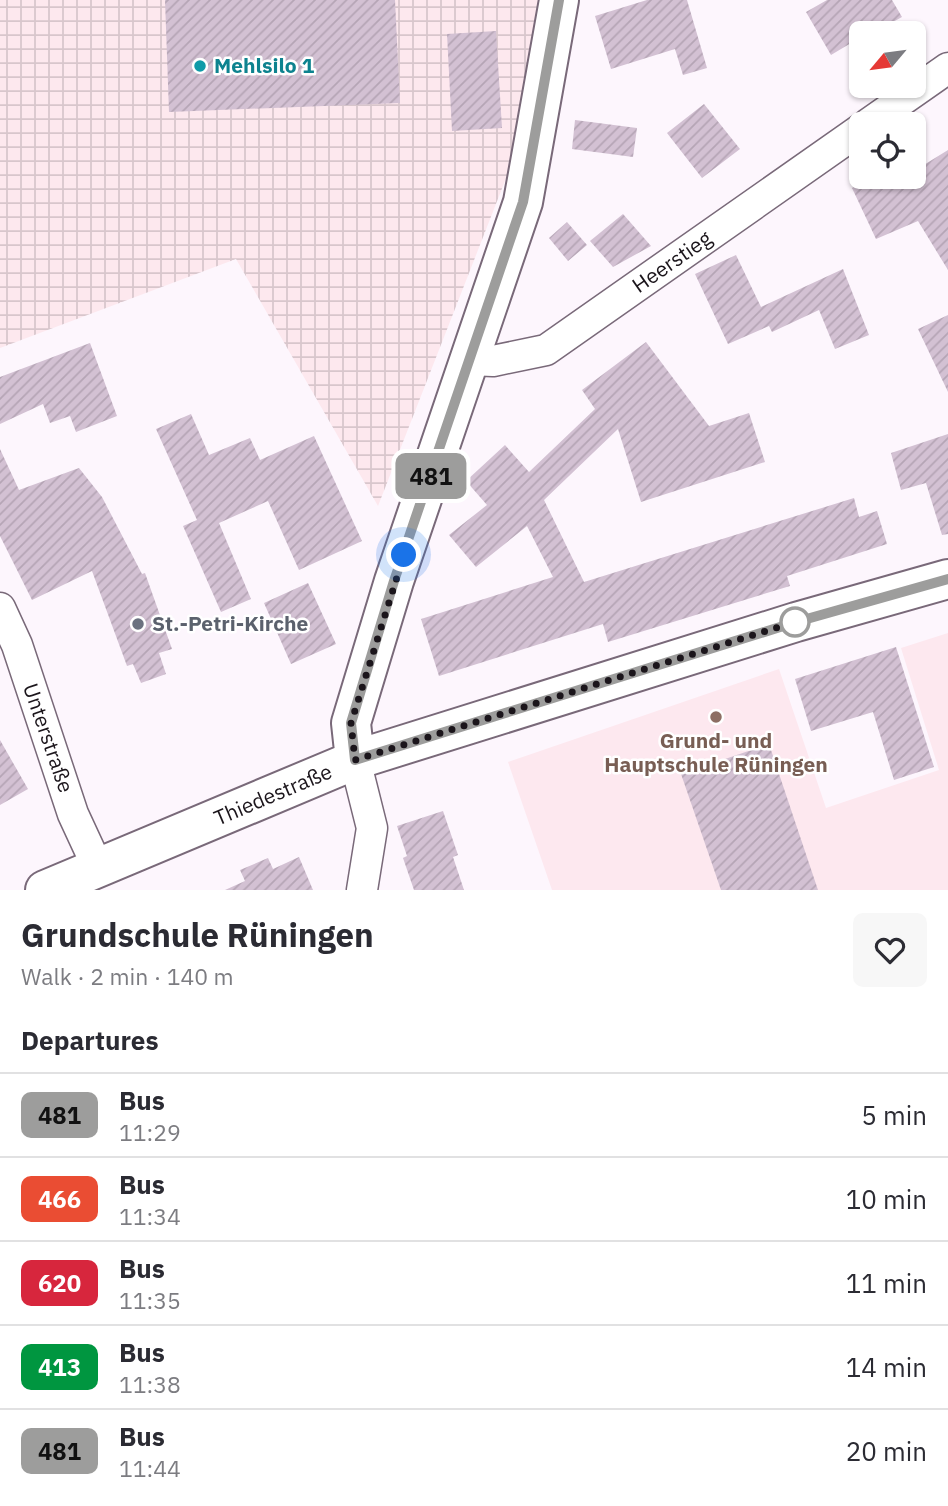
<!DOCTYPE html>
<meta charset="utf-8">
<style>
body{margin:0;font-family:"IBM Plex Sans",sans-serif;background:#f7f7f7;color:#2b2b33;height:100vh;display:flex;flex-direction:column;font-size:26px;white-space:nowrap}
*{box-sizing:border-box;margin:0}
p{font-size:23px;color:#7c7c81}
.icon{flex:none;width:38px;height:38px;fill:none;stroke:currentColor;stroke-width:2;stroke-linecap:round;stroke-linejoin:round}
.map{position:relative;height:890px;overflow:hidden}
.side{display:flex;flex-direction:column;background:#fff;flex:1}
.side>*{flex:none}
.badge{padding:0 14px;border-radius:10px;font-size:24px;line-height:46px}
.needle{width:46px;rotate:241deg}
.fabs{position:absolute;left:849px;top:21px;display:grid;gap:14px}
.fabs a{display:grid;place-items:center;width:77px;height:77px;border-radius:10px;background:#fff;box-shadow:0 2px 5px #0004;font-size:35px}
.you{position:absolute;width:35px;height:35px;margin:-18px;border:5px solid #fff;border-radius:50%;background:#1a73e8;box-shadow:0 0 0 10px #1a73e833}
.map>.badge{position:absolute;translate:-50% -50%;box-shadow:0 0 0 4px #fff}
h2{padding:0 21px;font-size:26px;line-height:63px}
.round{display:grid;place-items:center;flex:none;width:74px;height:74px;border-radius:10px;background:#f7f7f7}
.overview{display:flex;align-items:center;justify-content:space-between;height:119px;padding:0 21px}
h1{font-size:33px;font-weight:700;line-height:52px}
ul{padding:0;list-style:none}
li{display:flex;align-items:center;gap:21px;height:84px;padding:0 21px;border-top:2px solid #e1e1e2}
li div{flex:1}
li b{display:block;font-size:26px}
li em{font-style:normal}
li .badge{min-width:77px;font-weight:700;text-align:center}
.map>svg:first-child{display:block}
.industrial{fill:url(#industrial-grid)}
.education{fill:#fde8ef}
.building{fill:url(#building-hatch)}
.lines{fill:none;stroke-linecap:round;stroke-linejoin:round}
.minor-casing{stroke:#796979;stroke-width:33}
.tertiary-casing{stroke:#796979;stroke-width:42}
.minor{stroke:#fff;stroke-width:30}
.tertiary{stroke:#fff;stroke-width:38}
.line-casing{stroke:#fff;stroke-width:16}
.line{stroke:#9d9d9c;stroke-width:10}
.walk{stroke:#1b151b;stroke-width:7;stroke-dasharray:0 12.6}
.culture-dot{fill:#0f9aa8;stroke:#fff;stroke-width:2.5}
.stop-dot{fill:#fff;stroke:#9d9d9c;stroke-width:3.5}
.worship-dot{fill:#6b7280;stroke:#fff;stroke-width:2.5}
.education-dot{fill:#8d6e63;stroke:#fff;stroke-width:2.5}
.labels{text-anchor:middle;stroke-width:5;stroke-linejoin:round;paint-order:stroke}
.culture-label{font-size:21px;font-weight:bold;fill:#0d838f;stroke:#fff;text-anchor:start}
.street-label{font-size:21px;fill:#1b151b;stroke:#fff}
.worship-label{font-size:21px;font-weight:bold;fill:#5b616d;stroke:#fff;text-anchor:start}
.education-label{font-size:21px;font-weight:bold;fill:#785e54;stroke:#fff}
</style>
<div class="map">
<svg width="948" height="890" viewBox="0 0 948 890">
<defs>
<pattern id="industrial-grid" width="8" height="8" patternUnits="userSpaceOnUse" patternTransform="scale(1.75)"><rect width="8" height="8" fill="#fde8ee"/><path d="M0 4h8M4 0v8" fill="none" stroke="#d8c6cc"/></pattern>
<pattern id="building-hatch" width="6" height="6" patternUnits="userSpaceOnUse" patternTransform="scale(1.75)"><rect width="6" height="6" fill="#d3c1d3"/><path d="M-1 1l2-2M0 6l6-6M5 7l2-2" fill="none" stroke="#b5a5b5"/></pattern>
</defs>
<rect width="100%" height="100%" fill="#fdf6fd"/>
<path class="industrial" d="M 0,0 L 545,0 L 528,122 L 378,506 L 236,259 L 0,348 Z"/>
<path class="education" d="M 948,633 L 948,890 L 552,890 L 508,762 L 779,669 L 826,808 L 939,770 L 901,648 Z"/>
<path class="building" d="M 165,0 L 395,0 L 400,103 L 169,112 Z
M 647,0 L 687,0 L 707,68 L 683,75 L 675,49 L 611,69 L 595,16 Z
M 827,0 L 892,0 L 902,17 L 873,33 L 861,33 L 861,37 L 831,55 L 806,12 Z
M 496,31 L 502,128 L 452,131 L 447,34 Z
M 704,104 L 740,149 L 702,178 L 667,133 Z
M 575,120 L 637,128 L 633,157 L 572,149 Z
M 948,150 L 948,270 L 918,221 L 876,239 L 852,188 L 876,177 L 914,177 L 914,171 Z
M 623,214 L 651,246 L 613,267 L 590,241 Z
M 567,222 L 587,245 L 568,261 L 549,238 Z
M 736,255 L 761,307 L 843,269 L 869,335 L 835,349 L 819,310 L 772,332 L 769,326 L 728,344 L 695,274 Z
M 948,315 L 948,392 L 918,329 Z
M 646,342 L 709,426 L 749,413 L 765,462 L 641,502 L 618,429 L 544,500 L 584,582 L 854,498 L 859,517 L 877,511 L 887,544 L 787,576 L 790,586 L 608,642 L 603,624 L 439,676 L 421,619 L 553,577 L 527,526 L 476,567 L 449,535 L 487,505 L 466,481 L 505,445 L 529,472 L 595,409 L 582,390 Z
M 90,343 L 117,416 L 76,432 L 70,416 L 50,423 L 43,404 L 0,424 L 0,377 Z
M 191,414 L 209,455 L 250,438 L 260,460 L 314,436 L 362,541 L 299,570 L 268,501 L 219,523 L 251,599 L 221,612 L 183,526 L 197,520 L 156,429 Z
M 948,434 L 948,534 L 942,535 L 926,483 L 901,490 L 891,453 Z
M 0,449 L 19,490 L 79,468 L 102,497 L 142,574 L 145,573 L 172,649 L 159,653 L 166,674 L 141,683 L 133,664 L 127,666 L 92,571 L 32,600 L 0,536 Z
M 308,583 L 336,644 L 291,664 L 264,603 Z
M 896,647 L 934,767 L 894,780 L 873,712 L 811,731 L 795,679 Z
M 0,740 L 28,789 L 0,805 Z
M 769,744 L 818,890 L 721,890 L 681,774 Z
M 443,811 L 458,855 L 453,857 L 464,890 L 414,890 L 403,858 L 407,856 L 397,826 Z
M 299,857 L 313,890 L 225,890 L 245,881 L 240,870 L 268,858 L 273,869 Z"/>
<g class="lines">
<defs>
<path id="minor" d="M 868,124 L 948,68
M 470,360 L 493,361 L 546,350 L 861,129
M 0,608 L 17,645 L 73,814 L 98,868
M 355,760 L 372,828 L 362,890"/>
<path id="tertiary" d="M 355,760 L 351,723 L 394,581 L 523,202 L 559,0
M 45,890 L 355,760 L 796,622 L 948,579"/>
</defs>
<use href="#minor" class="minor-casing"/>
<use href="#tertiary" class="tertiary-casing"/>
<use href="#minor" class="minor"/>
<use href="#tertiary" class="tertiary"/>
</g>
<g class="lines">
<defs>
<path id="line" d="M 559,0 L 523,202 L 394,581 L 351,723 L 355,760 L 796,622 L 948,579"/>
</defs>
<use href="#line" class="line-casing"/>
<use href="#line" class="line"/>
<path class="walk" d="M 404,555 L 351,723 L 355,760 L 795,622"/>
</g>
<circle class="culture-dot" cx="200" cy="66" r="7"/>
<circle class="stop-dot" cx="795" cy="622" r="14"/>
<circle class="worship-dot" cx="138" cy="624" r="7"/>
<circle class="education-dot" cx="716" cy="717" r="7"/>
<g class="labels">
<g class="culture-label">
<text x="214" y="73">Mehlsilo 1</text>
</g>
<g class="street-label">
<text transform="translate(672 262) rotate(-35)" y="7">Heerstieg</text>
<text transform="translate(48 738) rotate(71)" y="7">Unterstraße</text>
<text transform="translate(273 795) rotate(-23)" y="7">Thiedestraße</text>
</g>
<g class="worship-label">
<text x="152" y="631">St.-Petri-Kirche</text>
</g>
<g class="education-label">
<text x="716" y="748">Grund- und<tspan x="716" dy="24">Hauptschule Rüningen</tspan></text>
</g>
</g>
</svg>
<div class="fabs">
<a><svg class="needle" viewBox="-14 -14 28 28"><path d="M0-13l5 13h-10z" fill="#e53935"/><path d="M0 13l5-13h-10z" fill="#7c7c81"/></svg></a>
<a><svg class="icon" aria-label="locate" viewBox="0 0 24 24"><circle cx="12" cy="12" r="6"/><path d="M12 2v4M12 18v4M2 12h4M18 12h4"/></svg></a>
</div>
<div class="you" style="left:404px;top:555px"></div>
<b class="badge" style="left:431px;top:476px;background:#9d9d9c;color:#111">481</b>
</div>
<section class="side">
<div class="overview"><div><h1>Grundschule Rüningen</h1><p>Walk · 2 min · 140 m</p></div><a class="round"><svg class="icon" aria-label="heart" viewBox="0 0 24 24"><path d="M12 20l-8-8c-3-5 5-10 8-4 3-6 11-1 8 4z"/></svg></a></div>
<h2>Departures</h2>
<ul>
<li><span class="badge" style="background:#9d9d9c;color:#111">481</span><div><b>Bus</b><p>11:29</p></div><em>5 min</em></li>
<li><span class="badge" style="background:#ea4d33;color:#fff">466</span><div><b>Bus</b><p>11:34</p></div><em>10 min</em></li>
<li><span class="badge" style="background:#d7263d;color:#fff">620</span><div><b>Bus</b><p>11:35</p></div><em>11 min</em></li>
<li><span class="badge" style="background:#009640;color:#fff">413</span><div><b>Bus</b><p>11:38</p></div><em>14 min</em></li>
<li><span class="badge" style="background:#9d9d9c;color:#111">481</span><div><b>Bus</b><p>11:44</p></div><em>20 min</em></li>
</ul>
</section>
